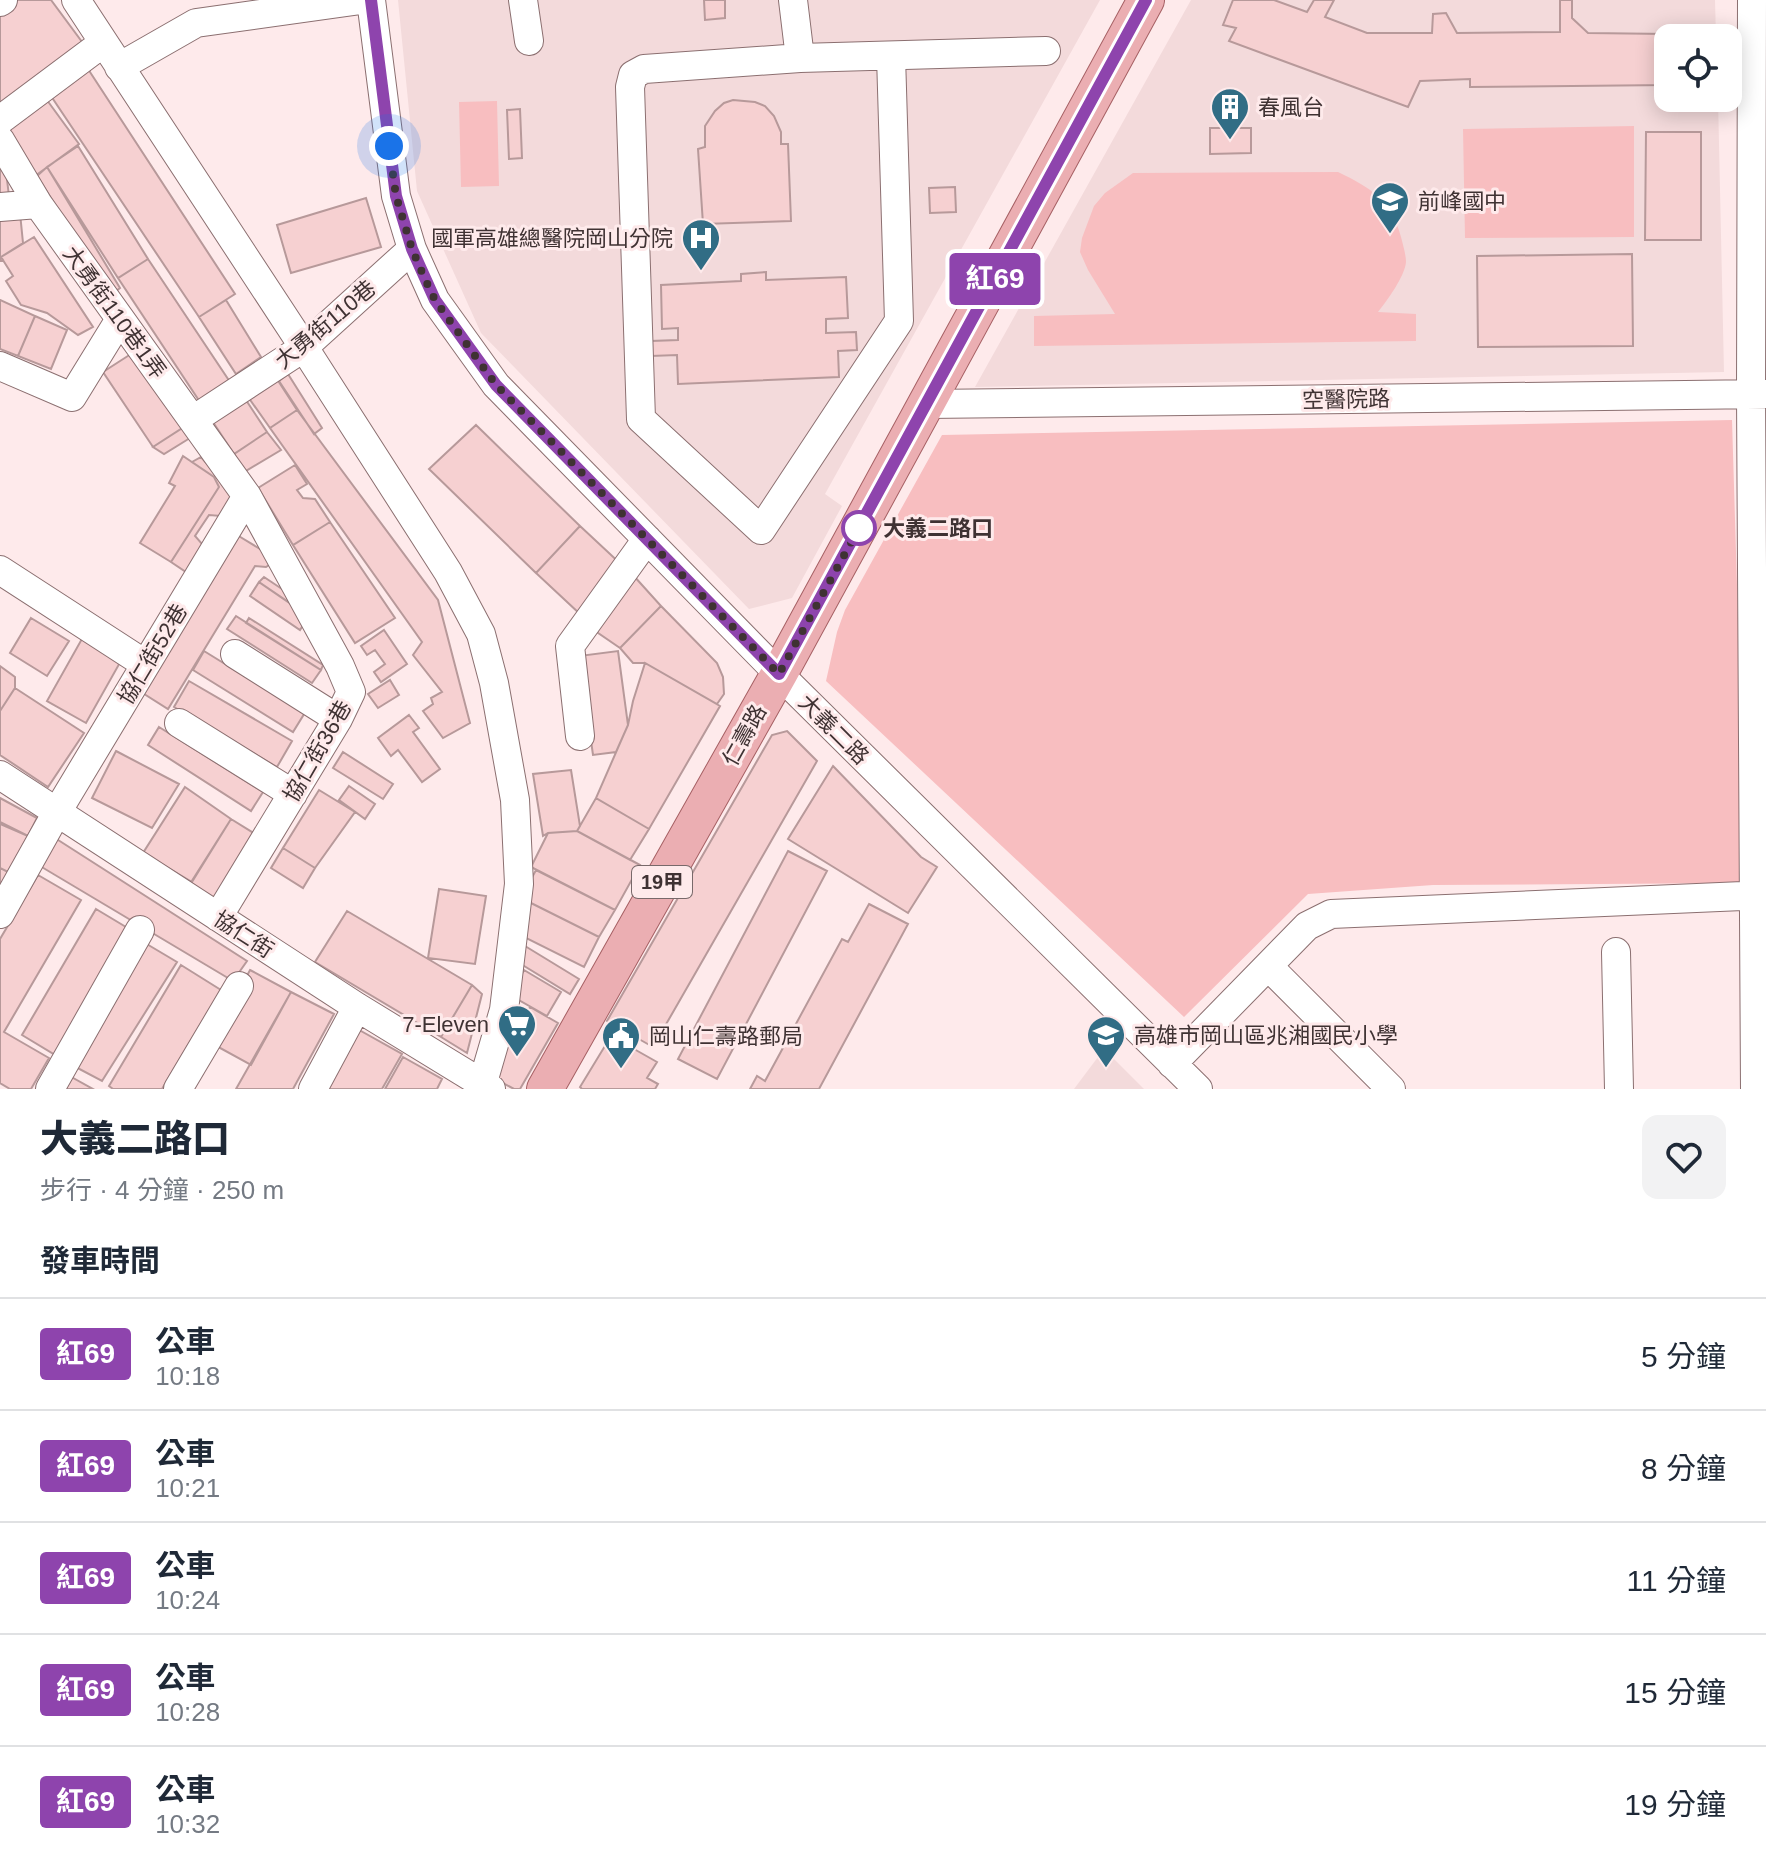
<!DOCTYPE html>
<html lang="zh-TW">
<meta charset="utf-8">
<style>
body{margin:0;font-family:Arial,"Noto Sans TC",sans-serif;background:#f2f2f3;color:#1f2937;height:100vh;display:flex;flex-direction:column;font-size:30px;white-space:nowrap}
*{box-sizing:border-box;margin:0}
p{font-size:26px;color:#747a83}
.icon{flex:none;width:44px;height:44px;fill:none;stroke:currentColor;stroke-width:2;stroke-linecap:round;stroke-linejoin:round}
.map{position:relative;height:1089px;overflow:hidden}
.details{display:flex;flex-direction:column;background:#fff;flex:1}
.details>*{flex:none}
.badge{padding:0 16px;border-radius:6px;font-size:28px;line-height:52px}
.buttons{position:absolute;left:1654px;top:24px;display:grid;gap:16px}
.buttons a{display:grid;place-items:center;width:88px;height:88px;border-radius:16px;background:#fff;box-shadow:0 4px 20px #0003;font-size:40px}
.you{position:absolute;width:40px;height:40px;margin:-20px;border:6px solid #fff;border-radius:50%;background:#1a73e8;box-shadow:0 0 0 12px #1a73e833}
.map>.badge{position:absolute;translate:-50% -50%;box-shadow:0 0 0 4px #fff}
h2{padding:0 40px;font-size:30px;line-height:72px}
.round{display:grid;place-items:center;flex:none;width:84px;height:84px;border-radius:16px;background:#f2f2f3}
.summary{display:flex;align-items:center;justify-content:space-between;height:136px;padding:0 40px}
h1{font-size:38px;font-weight:800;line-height:60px}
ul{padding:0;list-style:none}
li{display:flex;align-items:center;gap:24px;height:112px;padding:0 40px;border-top:2px solid #e0e1e3}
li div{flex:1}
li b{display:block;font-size:30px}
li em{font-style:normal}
li .badge{min-width:88px;font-weight:700;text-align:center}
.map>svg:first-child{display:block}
.built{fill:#f3dadb}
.green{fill:#f8bec0}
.building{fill:#f6d0d1;stroke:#b7999a;stroke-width:2}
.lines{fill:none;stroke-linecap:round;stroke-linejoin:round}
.minor-casing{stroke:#8b6f70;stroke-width:30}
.major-casing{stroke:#a66064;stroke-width:38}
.minor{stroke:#fff;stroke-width:28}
.major{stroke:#ebaeb2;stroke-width:36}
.line-casing{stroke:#fff;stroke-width:18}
.line{stroke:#8e44ad;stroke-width:12}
.walk{stroke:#3f3233;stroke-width:8;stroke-dasharray:0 14.4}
.stop-dot{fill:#fff;stroke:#8e44ad;stroke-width:4}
.labels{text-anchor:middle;stroke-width:6;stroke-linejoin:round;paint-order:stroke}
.shield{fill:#feeaeb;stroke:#78696a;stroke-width:2}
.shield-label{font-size:20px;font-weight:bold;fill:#3f3233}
.poi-label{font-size:22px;fill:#3f3233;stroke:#feeaeb;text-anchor:start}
.street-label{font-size:22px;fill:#3f3233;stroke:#feeaeb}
.stop-label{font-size:22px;font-weight:bold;fill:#3f3233;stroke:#feeaeb;text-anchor:start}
</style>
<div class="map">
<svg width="1766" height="1089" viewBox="0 0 1766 1089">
<rect width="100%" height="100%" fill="#feeaeb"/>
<path class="built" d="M 398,0 L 1100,0 L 825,494 L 842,506 L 792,598 L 749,609 L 481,333 L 417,191 Z
M 1191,0 L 1715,0 L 1716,38 L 1668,38 L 1668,98 L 1718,98 L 1724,372 L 975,387 Z
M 1104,1049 L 1144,1089 L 1074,1089 Z"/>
<path class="green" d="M 497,101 L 499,186 L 461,187 L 459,102 Z
M 1634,126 L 1634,237 L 1465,238 L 1463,129 Z
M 1338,172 C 1371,188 1391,200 1401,237 C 1403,245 1406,255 1406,262 C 1405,276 1387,301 1378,312 L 1416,314 L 1416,341 L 1034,346 L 1034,316 L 1115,314 L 1088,270 L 1080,252 L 1082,238 L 1094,206 L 1105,193 L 1133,173 Z
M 1732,420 L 1746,883 L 1433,885 L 1308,894 L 1184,1017 L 826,681 L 837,632 L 845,610 L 942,435 Z"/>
<path class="building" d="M 12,0 L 51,0 L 88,50 L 0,114 L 0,9 Z
M 704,0 L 725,0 L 725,18 L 705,20 Z
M 1233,0 L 1274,0 L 1307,12 L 1314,0 L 1334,0 L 1325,17 L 1367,33 L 1432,33 L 1433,14 L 1446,13 L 1457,33 L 1560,32 L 1560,0 L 1572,0 L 1572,18 L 1588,33 L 1668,34 L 1668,85 L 1470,87 L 1470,79 L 1420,81 L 1408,107 L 1229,41 L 1236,28 L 1223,25 Z
M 88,69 L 235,294 L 199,317 L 51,96 Z
M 44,96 L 79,144 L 35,176 L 0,128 Z
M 733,100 L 755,102 L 765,106 L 774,116 L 781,132 L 781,144 L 788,144 L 791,221 L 703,224 L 698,149 L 705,147 L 705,126 L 715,111 L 724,103 Z
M 520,109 L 522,158 L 509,159 L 507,110 Z
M 1210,128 L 1251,128 L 1251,153 L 1210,154 Z
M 1646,132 L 1701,132 L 1701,240 L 1645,240 Z
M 78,146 L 148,259 L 118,278 L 47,167 Z
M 0,155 L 4,155 L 9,196 L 0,197 Z
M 47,167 L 120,288 L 112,294 L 37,176 Z
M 955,187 L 956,212 L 930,213 L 929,188 Z
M 366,198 L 381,247 L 291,273 L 277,225 Z
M 20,213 L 23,243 L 1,257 L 3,260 L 0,261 L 0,215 Z
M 34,237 L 93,327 L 78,335 L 47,313 L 21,305 L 6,281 L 13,276 L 1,257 Z
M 1632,254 L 1633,346 L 1478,347 L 1477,256 Z
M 148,259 L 232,385 L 202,405 L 118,278 Z
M 766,272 L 766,280 L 846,277 L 848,318 L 826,319 L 826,333 L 856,332 L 857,350 L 838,351 L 839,377 L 678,384 L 677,355 L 651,356 L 651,341 L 678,340 L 678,328 L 662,329 L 661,285 L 741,281 L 741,274 Z
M 0,300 L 35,316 L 18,356 L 0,349 Z
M 226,300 L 261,357 L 236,374 L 199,317 Z
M 35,316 L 67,330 L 51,369 L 18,356 Z
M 134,352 L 184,427 L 153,447 L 103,372 Z
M 288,374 L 322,428 L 314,434 L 279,381 Z
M 275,376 L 297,410 L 270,428 L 246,394 Z
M 240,391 L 267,432 L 234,454 L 207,413 Z
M 297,410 L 438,600 L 470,723 L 443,738 L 423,711 L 433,704 L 431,698 L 442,692 L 413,655 L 422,642 L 270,428 Z
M 476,425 L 580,526 L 536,573 L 429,469 Z
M 184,427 L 190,438 L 164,454 L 153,447 Z
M 267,432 L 281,450 L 244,472 L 234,454 Z
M 183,456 L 214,477 L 219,487 L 171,562 L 140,543 L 175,486 L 169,483 Z
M 201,457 L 233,494 L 221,516 L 209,515 L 195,536 L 203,545 L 186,572 L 171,562 L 219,487 L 214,477 L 192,462 Z
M 295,465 L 307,484 L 297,490 L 303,498 L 315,499 L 330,522 L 293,545 L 258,488 Z
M 330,522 L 395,618 L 355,643 L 293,545 Z
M 580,526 L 624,567 L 580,614 L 536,573 Z
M 237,535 L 270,555 L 272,563 L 266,567 L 255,566 L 168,709 L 141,692 Z
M 633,575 L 661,606 L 620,648 L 588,626 Z
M 264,577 L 291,595 L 288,602 L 259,582 Z
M 259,582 L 309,616 L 300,630 L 250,596 Z
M 661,606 L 717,663 L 723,677 L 724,694 L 717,704 L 645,663 L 633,663 L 620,648 Z
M 236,616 L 321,670 L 312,683 L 227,629 Z
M 31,618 L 69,641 L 47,676 L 10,653 Z
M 249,618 L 323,665 L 321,670 L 246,623 Z
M 384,630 L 407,664 L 381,682 L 374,672 L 385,664 L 375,650 L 367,655 L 361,646 Z
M 83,637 L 122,659 L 86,723 L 47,701 Z
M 204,651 L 280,698 L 309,706 L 293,732 L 193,670 Z
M 618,651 L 628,725 L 616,752 L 593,755 L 579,656 Z
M 645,663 L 720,706 L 649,829 L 596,798 L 628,725 L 633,701 Z
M 0,666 L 15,677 L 15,688 L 0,711 Z
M 390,680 L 399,695 L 378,708 L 368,694 Z
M 189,681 L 292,741 L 277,767 L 174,707 Z
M 15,688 L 84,733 L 48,787 L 0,755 L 0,711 Z
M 409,715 L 419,728 L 413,732 L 440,769 L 422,782 L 398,750 L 391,756 L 378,738 Z
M 159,727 L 263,792 L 251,811 L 148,745 Z
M 787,731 L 817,761 L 653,1047 L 607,1021 L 772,735 Z
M 116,751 L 179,784 L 152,828 L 92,798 Z
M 343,752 L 393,784 L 383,799 L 333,768 Z
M 833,766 L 921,857 L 937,867 L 908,913 L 788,839 Z
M 571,770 L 580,826 L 577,831 L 548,833 L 543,836 L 533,774 Z
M 349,786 L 375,804 L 365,819 L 339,800 Z
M 185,787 L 231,819 L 192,882 L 143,853 Z
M 319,790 L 355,812 L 315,868 L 283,848 Z
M 0,798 L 37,818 L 28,836 L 0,822 Z
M 596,798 L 649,829 L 630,860 L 577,831 Z
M 231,819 L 260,837 L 220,902 L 190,884 Z
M 0,824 L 28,836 L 8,872 L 0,868 Z
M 577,831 L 640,865 L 615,910 L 531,867 L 548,833 Z
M 55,838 L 247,961 L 233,981 L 40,866 Z
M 283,848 L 315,868 L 303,888 L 271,868 Z
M 788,851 L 827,871 L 717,1079 L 678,1059 Z
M 0,868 L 8,872 L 0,888 Z
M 536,870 L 615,910 L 599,937 L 521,898 Z
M 38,875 L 81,900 L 4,1032 L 49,1058 L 31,1089 L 10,1089 L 0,1083 L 0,939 Z
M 439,889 L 486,896 L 475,964 L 428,958 Z
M 521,898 L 599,937 L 584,967 L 516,933 Z
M 869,904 L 908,924 L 819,1089 L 750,1089 L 757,1076 L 765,1081 L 842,939 L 848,942 Z
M 96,909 L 131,930 L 57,1056 L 22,1035 Z
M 347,911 L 472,985 L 441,1037 L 315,962 Z
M 140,940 L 177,962 L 102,1081 L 70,1064 Z
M 525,946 L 579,979 L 570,994 L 516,961 Z
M 181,965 L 221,990 L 162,1089 L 113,1089 L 109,1086 Z
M 250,970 L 291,992 L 251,1065 L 211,1043 Z
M 524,970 L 561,992 L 547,1016 L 510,995 Z
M 472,985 L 482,994 L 467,1053 L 441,1037 Z
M 291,992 L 334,1014 L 293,1089 L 236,1089 Z
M 530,1007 L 558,1023 L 520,1089 L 514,1089 L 490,1076 Z
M 352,1026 L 402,1054 L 382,1089 L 318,1089 Z
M 611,1036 L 657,1062 L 647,1078 L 658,1084 L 655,1089 L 582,1089 L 580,1087 Z
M 403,1057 L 442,1079 L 437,1089 L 385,1089 Z
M 66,1074 L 93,1089 L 57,1089 Z"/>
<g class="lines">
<defs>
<path id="minor" d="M 76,0 L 303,346 L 448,572 L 481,634 L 494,683 L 515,800 L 519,884 L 504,1010 L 481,1089
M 371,0 L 396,196 L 412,249 L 435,300 L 496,385 L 779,674 L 1198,1089
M 523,0 L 529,41
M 793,0 L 800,58
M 1752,0 L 1751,394 L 1755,1089
M 0,2 L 3,0
M 891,56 L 899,321 L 761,530 L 641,419 L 630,87 L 633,75 L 644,69 L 800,58 L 1046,51
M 119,67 L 196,23 L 361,0
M 0,120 L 103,43
M 0,140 L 38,204 L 247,496 L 340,666 L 351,692 L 338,719 L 218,917
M 0,207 L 38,204
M 0,366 L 72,397 L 120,319
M 926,404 L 1766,394
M 193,420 L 303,348 L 412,249
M 0,570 L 145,664
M 235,654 L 338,719
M 179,723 L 293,794
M 580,736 L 570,646 L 647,539
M 0,775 L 357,1007 L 491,1089
M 0,914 L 57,812 L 247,496
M 1616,952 L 1619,1089
M 1268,966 L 1391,1089
M 1172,1064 L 1307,926 L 1331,914 L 1766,895
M 50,1089 L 140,930
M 178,1089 L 239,986
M 313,1089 L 357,1007"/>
<path id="major" d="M 545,1089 L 779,674 L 1146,0"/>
</defs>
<use href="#minor" class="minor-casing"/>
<use href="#major" class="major-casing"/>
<use href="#minor" class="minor"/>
<use href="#major" class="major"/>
</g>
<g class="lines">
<defs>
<path id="line" d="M 371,0 L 396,196 L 412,249 L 435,300 L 496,385 L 779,674 L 1146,0"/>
</defs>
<use href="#line" class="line-casing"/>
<use href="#line" class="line"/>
<path class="walk" d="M 389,146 L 396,196 L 412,249 L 424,277 L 435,300 L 496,385 L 779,674 L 859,528"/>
</g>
<defs>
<symbol id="building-pin" viewBox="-11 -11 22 30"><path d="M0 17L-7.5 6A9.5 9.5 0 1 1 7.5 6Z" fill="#316d85" stroke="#feeaeb"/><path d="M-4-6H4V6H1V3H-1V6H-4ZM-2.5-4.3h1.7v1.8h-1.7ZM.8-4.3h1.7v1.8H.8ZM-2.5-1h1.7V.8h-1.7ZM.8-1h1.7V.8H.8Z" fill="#fff"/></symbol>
<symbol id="school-pin" viewBox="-11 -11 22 30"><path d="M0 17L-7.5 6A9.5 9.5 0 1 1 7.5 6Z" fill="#316d85" stroke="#feeaeb"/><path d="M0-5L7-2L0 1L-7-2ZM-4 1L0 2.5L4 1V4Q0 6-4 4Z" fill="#fff"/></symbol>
<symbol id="hospital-pin" viewBox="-11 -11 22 30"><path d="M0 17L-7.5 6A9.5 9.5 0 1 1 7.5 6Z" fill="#316d85" stroke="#feeaeb"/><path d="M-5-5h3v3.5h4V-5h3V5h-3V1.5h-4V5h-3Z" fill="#fff"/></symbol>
<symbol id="supermarket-pin" viewBox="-11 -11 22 30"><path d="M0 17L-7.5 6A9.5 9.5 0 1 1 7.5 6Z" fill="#316d85" stroke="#feeaeb"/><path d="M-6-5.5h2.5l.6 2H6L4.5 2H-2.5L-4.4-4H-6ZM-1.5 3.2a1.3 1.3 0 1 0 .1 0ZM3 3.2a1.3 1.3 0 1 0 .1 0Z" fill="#fff"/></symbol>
<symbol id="civic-pin" viewBox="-11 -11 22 30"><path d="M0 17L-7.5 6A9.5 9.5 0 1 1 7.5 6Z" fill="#316d85" stroke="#feeaeb"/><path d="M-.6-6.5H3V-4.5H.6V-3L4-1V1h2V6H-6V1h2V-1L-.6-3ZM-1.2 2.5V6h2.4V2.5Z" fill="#fff"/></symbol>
</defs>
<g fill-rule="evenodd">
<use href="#building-pin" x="1208" y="85" width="44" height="60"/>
<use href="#school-pin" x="1368" y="179" width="44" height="60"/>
<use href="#hospital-pin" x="679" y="216" width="44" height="60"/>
<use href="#supermarket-pin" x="495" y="1002" width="44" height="60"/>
<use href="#school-pin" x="1084" y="1013" width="44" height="60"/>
<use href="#civic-pin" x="599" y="1014" width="44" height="60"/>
</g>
<circle class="stop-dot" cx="859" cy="528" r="16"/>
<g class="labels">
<rect class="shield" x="632" y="866" width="60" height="32" rx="6"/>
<g class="shield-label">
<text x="662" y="889">19甲</text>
</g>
<g class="poi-label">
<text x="1258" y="115">春風台</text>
<text x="1418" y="209">前峰國中</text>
<text x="673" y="246" text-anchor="end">國軍高雄總醫院岡山分院</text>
<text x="489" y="1032" text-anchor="end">7-Eleven</text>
<text x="1134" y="1043">高雄市岡山區兆湘國民小學</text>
<text x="649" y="1044">岡山仁壽路郵局</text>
</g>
<g class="street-label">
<text transform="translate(115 312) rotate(54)" y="8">大勇街110巷1弄</text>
<text transform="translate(325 324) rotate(-40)" y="8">大勇街110巷</text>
<text transform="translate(1346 399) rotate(-1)" y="8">空醫院路</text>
<text transform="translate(152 654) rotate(-59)" y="8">協仁街52巷</text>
<text transform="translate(834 729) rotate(45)" y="8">大義二路</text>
<text transform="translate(744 735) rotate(-61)" y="8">仁壽路</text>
<text transform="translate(317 751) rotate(-60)" y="8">協仁街36巷</text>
<text transform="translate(244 934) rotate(33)" y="8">協仁街</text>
</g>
<g class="stop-label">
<text x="883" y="536">大義二路口</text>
</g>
</g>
</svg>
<div class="buttons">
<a><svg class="icon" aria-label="locate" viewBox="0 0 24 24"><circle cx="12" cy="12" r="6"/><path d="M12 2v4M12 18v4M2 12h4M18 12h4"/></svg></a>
</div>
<div class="you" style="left:389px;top:146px"></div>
<b class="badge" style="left:995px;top:279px;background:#8e44ad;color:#fff">紅69</b>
</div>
<section class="details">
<div class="summary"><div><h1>大義二路口</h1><p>步行 · 4 分鐘 · 250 m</p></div><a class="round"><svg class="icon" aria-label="heart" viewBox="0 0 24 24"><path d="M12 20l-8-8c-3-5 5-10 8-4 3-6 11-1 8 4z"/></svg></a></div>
<h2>發車時間</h2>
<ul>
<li><span class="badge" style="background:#8e44ad;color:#fff">紅69</span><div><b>公車</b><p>10:18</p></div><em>5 分鐘</em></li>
<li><span class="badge" style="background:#8e44ad;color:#fff">紅69</span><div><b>公車</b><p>10:21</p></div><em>8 分鐘</em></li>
<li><span class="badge" style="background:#8e44ad;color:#fff">紅69</span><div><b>公車</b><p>10:24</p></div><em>11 分鐘</em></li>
<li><span class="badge" style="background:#8e44ad;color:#fff">紅69</span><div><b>公車</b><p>10:28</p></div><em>15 分鐘</em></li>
<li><span class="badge" style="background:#8e44ad;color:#fff">紅69</span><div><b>公車</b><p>10:32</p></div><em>19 分鐘</em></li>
</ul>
</section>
